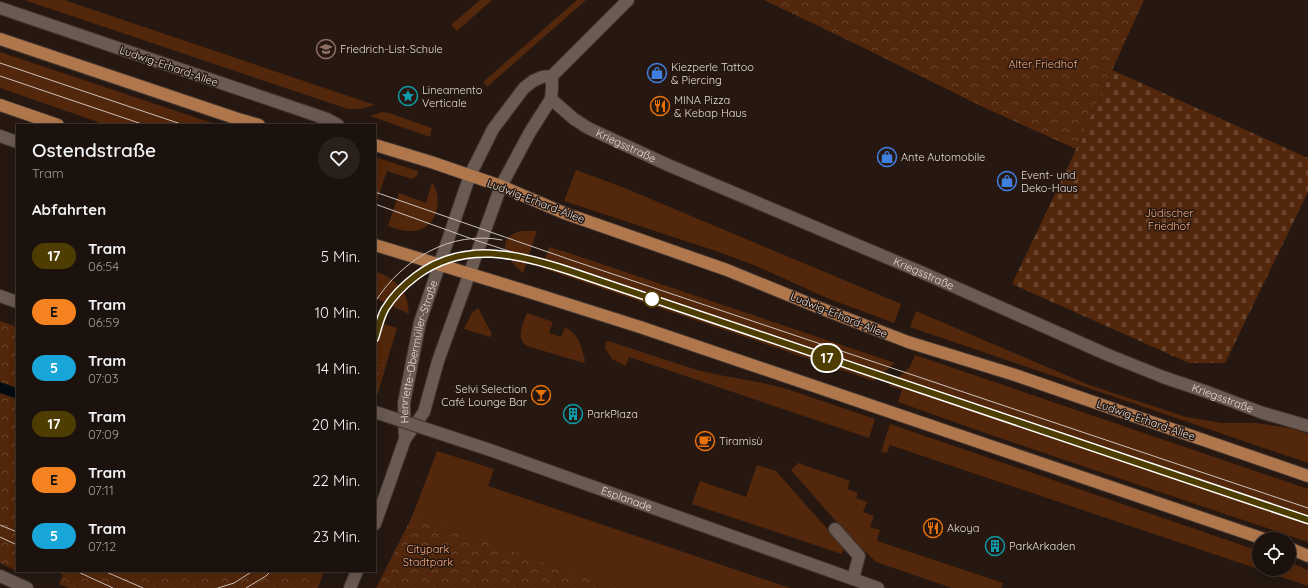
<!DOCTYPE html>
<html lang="de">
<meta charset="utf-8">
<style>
body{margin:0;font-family:Quicksand,sans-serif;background:#29201b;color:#f1f3f6;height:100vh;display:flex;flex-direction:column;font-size:15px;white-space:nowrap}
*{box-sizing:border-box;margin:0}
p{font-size:13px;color:#a09e9d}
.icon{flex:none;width:22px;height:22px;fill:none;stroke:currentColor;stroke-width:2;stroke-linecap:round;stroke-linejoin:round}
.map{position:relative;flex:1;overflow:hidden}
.details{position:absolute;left:16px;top:124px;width:360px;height:448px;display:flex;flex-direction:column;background:#1c120d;border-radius:0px;box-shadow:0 4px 16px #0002,0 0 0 1px #3a322e}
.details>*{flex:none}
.badge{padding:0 8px;border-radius:13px;font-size:14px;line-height:26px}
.controls{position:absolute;left:1252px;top:532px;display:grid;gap:8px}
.controls a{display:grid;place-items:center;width:44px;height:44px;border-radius:50%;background:#1c120d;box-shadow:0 4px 16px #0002,0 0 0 1px #3a322e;font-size:20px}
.map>.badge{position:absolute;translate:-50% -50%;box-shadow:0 0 0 2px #fff}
h2{padding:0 16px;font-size:15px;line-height:36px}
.round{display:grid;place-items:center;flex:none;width:42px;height:42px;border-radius:21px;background:#29201b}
.head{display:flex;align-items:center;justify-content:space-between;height:68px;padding:0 16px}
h1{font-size:19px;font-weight:600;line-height:30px}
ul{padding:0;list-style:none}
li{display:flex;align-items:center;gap:12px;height:56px;padding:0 16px}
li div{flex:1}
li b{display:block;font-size:15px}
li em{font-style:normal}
li .badge{min-width:44px;font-weight:700;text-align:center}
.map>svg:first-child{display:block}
.grass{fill:#53270b}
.forest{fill:url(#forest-crowns)}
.cemetery{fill:url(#cemetery-stones)}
.water{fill:url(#water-ripples)}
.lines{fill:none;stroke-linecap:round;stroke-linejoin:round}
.street-casing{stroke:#3d332f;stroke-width:14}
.secondary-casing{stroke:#3d332f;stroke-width:14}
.primary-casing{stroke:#3d332f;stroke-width:14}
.street{stroke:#6b5a52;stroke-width:12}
.secondary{stroke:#6b5a52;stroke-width:12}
.primary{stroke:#b1774c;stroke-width:12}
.tram{stroke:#ccc2bd;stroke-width:1}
.street-bridge-casing{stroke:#3d332f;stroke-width:14;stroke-linecap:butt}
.street-bridge{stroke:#6b5a52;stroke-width:12}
.line-casing{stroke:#fff;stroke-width:9}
.line{stroke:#4d3d00;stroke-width:6}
.stop-dot{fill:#fff;stroke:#4d3d00;stroke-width:2}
.labels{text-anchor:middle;stroke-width:3;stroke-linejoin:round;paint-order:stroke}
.poi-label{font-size:11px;fill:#e2d9d4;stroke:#261811;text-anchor:start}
.park-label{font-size:11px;fill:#f7aa81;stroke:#261811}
.street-label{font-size:11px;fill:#e2d9d4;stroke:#261811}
</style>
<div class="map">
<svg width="1308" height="588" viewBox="0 0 1308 588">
<defs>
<pattern id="forest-crowns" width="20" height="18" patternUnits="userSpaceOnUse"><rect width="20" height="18" fill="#53270b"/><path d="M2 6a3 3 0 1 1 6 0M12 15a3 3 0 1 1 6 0" fill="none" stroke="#6b462e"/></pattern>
<pattern id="cemetery-stones" width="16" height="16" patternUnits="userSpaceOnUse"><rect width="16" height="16" fill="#53270b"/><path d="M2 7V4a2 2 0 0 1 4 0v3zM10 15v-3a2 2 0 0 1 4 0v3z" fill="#6b462e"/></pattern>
<pattern id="water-ripples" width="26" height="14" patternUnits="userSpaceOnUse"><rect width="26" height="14" fill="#030d11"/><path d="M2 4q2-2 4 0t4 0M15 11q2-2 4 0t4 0" fill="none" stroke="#273033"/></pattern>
</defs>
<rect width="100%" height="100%" fill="#261811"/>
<path class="grass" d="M 24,0 L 64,0 L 375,105 L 360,109 L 348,109 Z
M 480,0 L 492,0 L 457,31 L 451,25 Z
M 577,0 L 586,0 L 487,87 L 483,82 Z
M 0,52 L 218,125 L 101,125 L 98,124 L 98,122 L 0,88 Z
M 382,112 L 389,113 L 432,128 L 430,137 L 370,116 Z
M 375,157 L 418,171 L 417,176 L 412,179 L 387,171 L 375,206 Z
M 576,170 L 622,187 L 901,304 L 894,323 L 827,298 L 754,265 L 716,251 L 564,201 Z
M 432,182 C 444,200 437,230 412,231 C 404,232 395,228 388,226 L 399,193 L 426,203 Z
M 522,231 L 537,231 L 523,273 C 508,261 492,237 522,231 Z
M 549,247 L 563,251 L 895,363 L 874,381 L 542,268 Z
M 375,272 C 386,274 400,283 405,295 C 408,301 408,307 409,314 L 375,298 Z
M 478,308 L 492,334 L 490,337 L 464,329 L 472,313 Z
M 916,311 L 1089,385 L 1186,417 L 1222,423 L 1256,423 L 1290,428 L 1308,434 L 1308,463 L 910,327 Z
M 527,313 L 553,322 L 549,333 L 561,337 L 565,327 C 580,336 580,344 585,360 L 584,363 L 527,346 C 515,338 523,324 527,313 Z
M 375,321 L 397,328 L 375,402 Z
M 608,341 L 697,370 L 724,376 L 758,382 L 787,389 L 875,419 L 869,438 L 629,357 L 626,366 L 612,359 L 605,348 L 606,342 Z
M 915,355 L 1308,489 L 1308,542 L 994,436 L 898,402 L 902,390 L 889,386 L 910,367 Z
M 890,424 L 1259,551 L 1259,569 L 1289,569 L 1289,562 L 1308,570 L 1308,586 L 890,445 L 887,453 L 881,452 Z
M 437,451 L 494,469 L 488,486 L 790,588 L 619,588 L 416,519 L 412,517 Z
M 798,463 L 850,481 L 847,489 L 858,493 L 856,498 L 867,502 L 863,512 L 874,516 L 870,527 L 880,530 L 877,541 L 1003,583 L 1001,588 L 952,588 L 876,562 L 847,534 L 791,470 Z
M 757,465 L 776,471 L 821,522 L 844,546 L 842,554 L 692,504 L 700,481 L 746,497 Z"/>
<path class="forest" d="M 764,0 L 1144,0 L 1076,149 L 983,107 L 862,47 Z
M 0,321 L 17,327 L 17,571 L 0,563 Z
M 375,363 L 386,365 L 375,402 Z
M 412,517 L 619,588 L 376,588 Z
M 55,571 L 324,571 L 318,588 L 69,588 L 59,584 L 63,575 Z"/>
<path class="cemetery" d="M 1112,70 L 1308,158 L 1308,192 L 1225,363 L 1189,363 L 1012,284 L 1068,167 Z"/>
<path class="water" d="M 0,382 L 17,388 L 17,399 L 0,393 Z"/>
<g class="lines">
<defs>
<g id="street">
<path id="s1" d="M 551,99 L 574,119 L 588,128 L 668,165 L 921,272 L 1108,355 L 1163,377 L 1210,393 L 1263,413 L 1308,426"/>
<path d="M 0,296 L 17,302"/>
<path id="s2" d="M 405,439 L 404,403 L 420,322 L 470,175 L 493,129 L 524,88 L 533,81 L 542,77 L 552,76 L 628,0"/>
<path id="s3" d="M 490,450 L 878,588"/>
<path d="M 375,524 L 405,439 L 424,412 L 438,361 L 501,186 L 530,132 L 551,99 L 552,88 L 552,76"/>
<path d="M 835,529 L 859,556 L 853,579"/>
<path d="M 0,576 L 27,588"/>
<path d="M 350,588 L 357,571"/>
</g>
<path id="secondary" d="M 0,8 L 327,119 L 338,125
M 0,136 L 17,142"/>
<path id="primary" d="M 0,39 L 235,118 L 259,125
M 0,105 L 58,125
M 375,145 L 431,162 L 501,186 L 564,213 L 727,270 L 820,308 L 908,342 L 1015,375 L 1308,476
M 375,245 L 526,291 L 640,327 L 1264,539
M 1289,548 L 1308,556"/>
</defs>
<use href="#street" class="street-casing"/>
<use href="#secondary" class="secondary-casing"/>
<use href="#primary" class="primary-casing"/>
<use href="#street" class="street"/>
<use href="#secondary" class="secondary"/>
<use href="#primary" class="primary"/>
<path class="tram" d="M 0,63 L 184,125
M 0,76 L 145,125
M 375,192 L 574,261 L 1308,508
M 375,204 L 472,239 L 570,271 L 1308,520
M 375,302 C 402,259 451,230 502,240
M 384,311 C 391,300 400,290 410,281 C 439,256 469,251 507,254
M 0,525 L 17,532
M 0,537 L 17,545
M 76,571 L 113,588
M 104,571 L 143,588
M 218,588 L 234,583 L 253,571
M 246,588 L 266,576 L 271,571"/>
<defs>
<path id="street-bridge" d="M 375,412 L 490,450"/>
</defs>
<use href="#street-bridge" class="street-bridge-casing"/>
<use href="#street-bridge" class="street-bridge"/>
</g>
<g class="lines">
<defs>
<path id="line" d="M 375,338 C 378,328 380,318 385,309 C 393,296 404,285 416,276 C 464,240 518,254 570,271 L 1308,520"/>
</defs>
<use href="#line" class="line-casing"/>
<use href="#line" class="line"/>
</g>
<defs>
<symbol id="school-ring" viewBox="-11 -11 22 22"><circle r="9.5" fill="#261811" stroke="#8d6e63" stroke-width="1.5"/><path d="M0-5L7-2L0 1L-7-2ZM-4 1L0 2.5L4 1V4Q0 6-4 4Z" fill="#8d6e63"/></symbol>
<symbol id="shop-ring" viewBox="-11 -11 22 22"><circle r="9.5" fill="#261811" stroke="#3f7fe0" stroke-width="1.5"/><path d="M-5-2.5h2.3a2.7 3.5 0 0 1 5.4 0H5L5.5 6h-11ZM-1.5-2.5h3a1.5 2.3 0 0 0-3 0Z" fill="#3f7fe0"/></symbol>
<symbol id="sight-ring" viewBox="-11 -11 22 22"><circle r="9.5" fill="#261811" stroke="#0f9aa8" stroke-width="1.5"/><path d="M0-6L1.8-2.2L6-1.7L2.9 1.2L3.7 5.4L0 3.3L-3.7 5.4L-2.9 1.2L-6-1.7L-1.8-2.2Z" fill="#0f9aa8"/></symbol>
<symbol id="restaurant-ring" viewBox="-11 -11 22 22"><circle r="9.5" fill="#261811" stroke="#e8710a" stroke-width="1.5"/><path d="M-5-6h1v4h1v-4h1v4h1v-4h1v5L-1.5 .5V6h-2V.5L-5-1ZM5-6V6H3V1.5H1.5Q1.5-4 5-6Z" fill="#e8710a"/></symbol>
<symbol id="bar-ring" viewBox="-11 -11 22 22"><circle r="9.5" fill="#261811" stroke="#e8710a" stroke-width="1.5"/><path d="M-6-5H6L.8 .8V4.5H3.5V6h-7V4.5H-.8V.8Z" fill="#e8710a"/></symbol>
<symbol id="building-ring" viewBox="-11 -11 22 22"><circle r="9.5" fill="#261811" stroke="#0f9aa8" stroke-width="1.5"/><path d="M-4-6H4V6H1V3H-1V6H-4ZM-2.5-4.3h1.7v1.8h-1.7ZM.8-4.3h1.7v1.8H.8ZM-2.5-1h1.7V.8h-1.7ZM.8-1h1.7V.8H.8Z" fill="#0f9aa8"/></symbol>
<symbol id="cafe-ring" viewBox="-11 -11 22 22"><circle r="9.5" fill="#261811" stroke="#e8710a" stroke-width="1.5"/><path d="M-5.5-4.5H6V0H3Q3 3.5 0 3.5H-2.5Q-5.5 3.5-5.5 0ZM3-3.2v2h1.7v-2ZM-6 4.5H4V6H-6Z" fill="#e8710a"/></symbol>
</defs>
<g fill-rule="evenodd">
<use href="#school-ring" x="315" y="38" width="22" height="22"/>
<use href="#shop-ring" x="646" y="62" width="22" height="22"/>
<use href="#sight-ring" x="397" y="85" width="22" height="22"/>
<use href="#restaurant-ring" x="649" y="95" width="22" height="22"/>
<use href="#shop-ring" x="876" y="146" width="22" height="22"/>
<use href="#shop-ring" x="996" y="170" width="22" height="22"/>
<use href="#bar-ring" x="530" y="384" width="22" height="22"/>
<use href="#building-ring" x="562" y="403" width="22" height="22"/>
<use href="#cafe-ring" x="694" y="430" width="22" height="22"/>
<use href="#restaurant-ring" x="922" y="517" width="22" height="22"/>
<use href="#building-ring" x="984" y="535" width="22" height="22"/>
</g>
<circle class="stop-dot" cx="652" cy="299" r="8"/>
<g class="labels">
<g class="poi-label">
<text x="340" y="53">Friedrich-List-Schule</text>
<text x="671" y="71">Kiezperle Tattoo<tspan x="671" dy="13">&amp; Piercing</tspan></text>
<text x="422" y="94">Lineamento<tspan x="422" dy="13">Verticale</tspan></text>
<text x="674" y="104">MINA Pizza<tspan x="674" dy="13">&amp; Kebap Haus</tspan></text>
<text x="901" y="161">Ante Automobile</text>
<text x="1021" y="179">Event- und<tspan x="1021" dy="13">Deko-Haus</tspan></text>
<text x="527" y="393" text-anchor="end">Selvi Selection<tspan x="527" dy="13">Café Lounge Bar</tspan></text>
<text x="587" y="418">ParkPlaza</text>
<text x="719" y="445">Tiramisù</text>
<text x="947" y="532">Akoya</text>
<text x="1009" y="550">ParkArkaden</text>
</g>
<g class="park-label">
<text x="1043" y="68">Alter Friedhof</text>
<text x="1169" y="217">Jüdischer<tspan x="1169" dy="13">Friedhof</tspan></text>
<text x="428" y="553">Citypark<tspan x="428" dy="13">Stadtpark</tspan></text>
</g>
<g class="street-label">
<text transform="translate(169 66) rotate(19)" y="4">Ludwig-Erhard-Allee</text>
<text dy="4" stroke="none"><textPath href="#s1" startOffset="89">Kriegsstraße</textPath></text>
<text transform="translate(536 201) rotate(21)" y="4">Ludwig-Erhard-Allee</text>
<text dy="4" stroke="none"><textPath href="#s1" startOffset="413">Kriegsstraße</textPath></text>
<text transform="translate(839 315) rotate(22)" y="4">Ludwig-Erhard-Allee</text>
<text dy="4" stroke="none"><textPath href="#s2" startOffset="89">Henriette-Obermüller-Straße</textPath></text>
<text dy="4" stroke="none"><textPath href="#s1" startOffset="737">Kriegsstraße</textPath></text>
<text transform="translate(1146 420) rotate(19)" y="4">Ludwig-Erhard-Allee</text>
<text dy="4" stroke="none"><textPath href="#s3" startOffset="145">Esplanade</textPath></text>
</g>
</g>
</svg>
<div class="controls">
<a><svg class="icon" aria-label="locate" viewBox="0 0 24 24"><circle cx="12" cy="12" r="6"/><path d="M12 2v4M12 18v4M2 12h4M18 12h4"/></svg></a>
</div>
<b class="badge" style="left:827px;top:358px;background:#4d3d00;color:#fff">17</b>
<section class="details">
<div class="head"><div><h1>Ostendstraße</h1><p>Tram</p></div><a class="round"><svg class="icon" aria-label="heart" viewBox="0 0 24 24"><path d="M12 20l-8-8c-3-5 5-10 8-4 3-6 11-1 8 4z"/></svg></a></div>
<h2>Abfahrten</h2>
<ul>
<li><span class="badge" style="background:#4d3d00;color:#fff">17</span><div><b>Tram</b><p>06:54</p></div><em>5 Min.</em></li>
<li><span class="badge" style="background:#f58220;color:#111">E</span><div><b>Tram</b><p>06:59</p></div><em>10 Min.</em></li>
<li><span class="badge" style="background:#18a6d9;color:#fff">5</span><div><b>Tram</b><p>07:03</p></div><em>14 Min.</em></li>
<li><span class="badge" style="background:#4d3d00;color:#fff">17</span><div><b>Tram</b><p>07:09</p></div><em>20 Min.</em></li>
<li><span class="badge" style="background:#f58220;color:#111">E</span><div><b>Tram</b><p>07:11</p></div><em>22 Min.</em></li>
<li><span class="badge" style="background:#18a6d9;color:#fff">5</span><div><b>Tram</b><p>07:12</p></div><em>23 Min.</em></li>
</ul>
</section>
</div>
